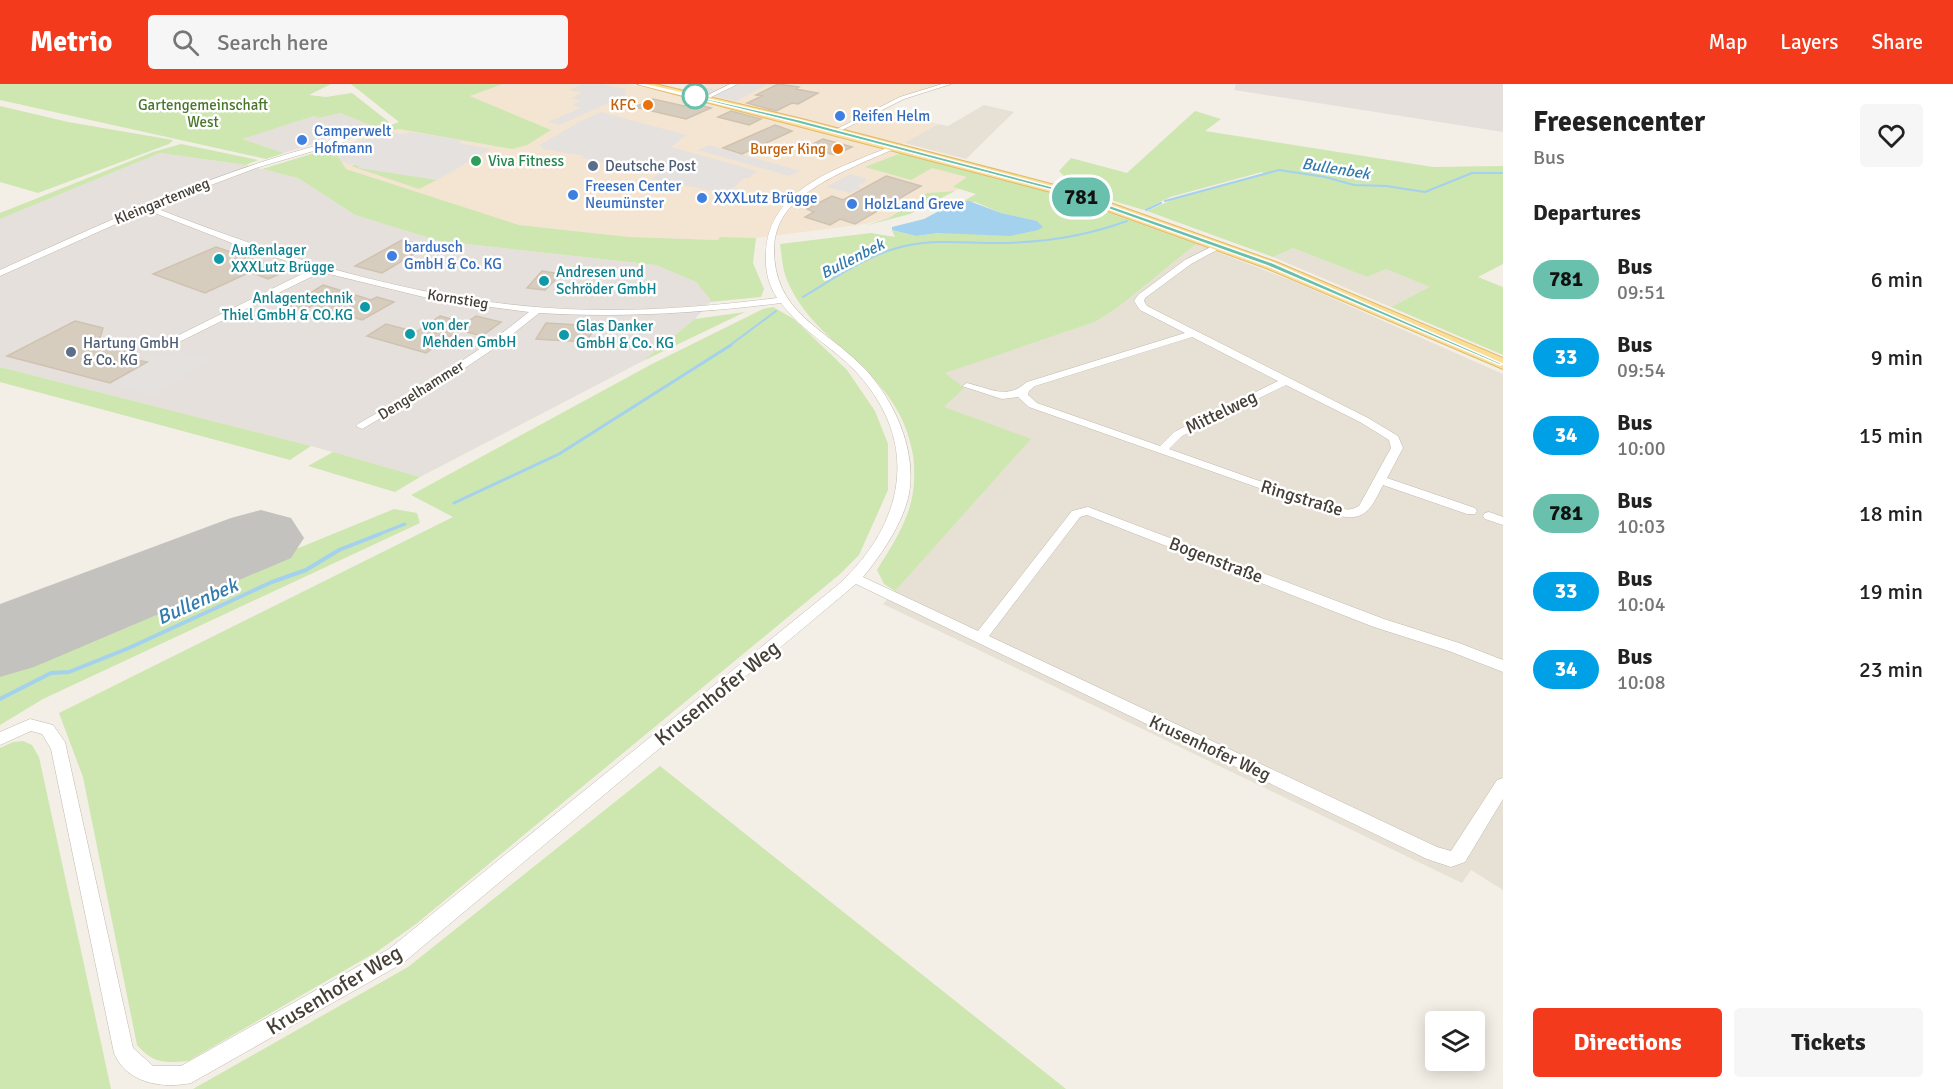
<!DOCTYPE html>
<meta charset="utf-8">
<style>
body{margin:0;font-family:Signika,sans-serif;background:#f6f6f6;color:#222;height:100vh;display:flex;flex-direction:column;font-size:22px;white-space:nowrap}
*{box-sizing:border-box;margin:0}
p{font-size:20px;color:#767676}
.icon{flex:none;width:33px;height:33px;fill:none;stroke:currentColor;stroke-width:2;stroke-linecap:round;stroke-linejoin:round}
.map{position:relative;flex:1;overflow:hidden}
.sheet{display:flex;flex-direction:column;background:#fff;width:450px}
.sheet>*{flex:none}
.badge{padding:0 12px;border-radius:20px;font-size:21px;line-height:39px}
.fabs{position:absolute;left:1425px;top:927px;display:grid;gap:12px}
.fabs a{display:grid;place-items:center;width:60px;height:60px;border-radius:6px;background:#fff;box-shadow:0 3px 15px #0003;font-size:30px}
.map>.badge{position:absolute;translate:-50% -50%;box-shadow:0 0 0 3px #fff}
h2{padding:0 30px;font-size:22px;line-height:54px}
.round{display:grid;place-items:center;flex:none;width:63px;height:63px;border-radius:6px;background:#f6f6f6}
.headline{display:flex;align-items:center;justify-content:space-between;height:102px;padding:0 30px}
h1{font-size:28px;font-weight:800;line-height:45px}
.primary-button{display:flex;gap:12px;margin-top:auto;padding:12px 30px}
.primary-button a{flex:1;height:69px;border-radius:6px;background:#f43a1c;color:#fff;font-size:24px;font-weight:800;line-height:69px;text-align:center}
.primary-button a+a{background:#f6f6f6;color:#222}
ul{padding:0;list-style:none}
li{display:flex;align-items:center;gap:18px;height:78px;padding:0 30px}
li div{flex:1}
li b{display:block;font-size:22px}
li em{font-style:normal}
li .badge{min-width:66px;font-weight:700;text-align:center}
header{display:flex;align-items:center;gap:36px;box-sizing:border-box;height:84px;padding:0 30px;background:#f43a1c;color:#fff}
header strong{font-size:28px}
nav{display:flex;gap:33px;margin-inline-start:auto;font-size:21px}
.search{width:420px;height:54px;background:#f6f6f6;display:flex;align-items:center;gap:15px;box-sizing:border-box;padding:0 21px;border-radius:6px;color:#767676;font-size:22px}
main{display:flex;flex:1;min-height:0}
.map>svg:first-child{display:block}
.residential{fill:#e6e1d4}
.commercial{fill:#f4e5d2}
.industrial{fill:#e5e0db}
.green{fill:#cee6b0}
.parking{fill:#e4e1de}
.water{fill:#a4d1ee}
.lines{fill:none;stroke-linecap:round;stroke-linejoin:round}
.stream-far2{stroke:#a4d1ee;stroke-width:2}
.stream-far1{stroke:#a4d1ee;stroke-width:3}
.stream{stroke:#a4d1ee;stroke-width:4}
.runway{fill:#c4c2be;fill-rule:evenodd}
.building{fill:#d7cdbf;stroke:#cfc2af;stroke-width:1.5}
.minor-casing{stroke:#c1b9ac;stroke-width:1}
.primary-casing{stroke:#e0ba67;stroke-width:2}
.minor{fill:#fff;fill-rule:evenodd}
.primary{fill:#fbdd97;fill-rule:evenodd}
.line{fill:#69c0ac;stroke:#fff;stroke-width:1.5}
.stop-dot{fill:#fff;stroke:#69c0ac;stroke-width:3}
.food-dot{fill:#e8710a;stroke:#fff;stroke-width:2}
.shop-dot{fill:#3f7fe0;stroke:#fff;stroke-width:2}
.leisure-dot{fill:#2e9e5b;stroke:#fff;stroke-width:2}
.service-dot{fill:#5c6f8a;stroke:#fff;stroke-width:2}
.culture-dot{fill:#0f9aa8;stroke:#fff;stroke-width:2}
.labels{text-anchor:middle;stroke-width:5;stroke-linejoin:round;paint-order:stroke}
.far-park-label{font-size:15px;fill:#48762a;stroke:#fff}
.far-food-label{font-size:15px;fill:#c56008;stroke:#fff;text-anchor:end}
.far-shop-label{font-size:15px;fill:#366cbe;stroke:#fff;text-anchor:start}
.far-leisure-label{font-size:15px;fill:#27864d;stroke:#fff;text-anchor:start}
.far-service-label{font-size:15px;fill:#4e5e75;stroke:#fff;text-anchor:start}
.far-street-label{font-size:15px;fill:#453f36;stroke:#fff}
.far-culture-label{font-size:15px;fill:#0d838f;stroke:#fff;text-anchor:start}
.far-water-label{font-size:16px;font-style:italic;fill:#327bae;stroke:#fff}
.street-label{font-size:18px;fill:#453f36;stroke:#fff}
.water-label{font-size:20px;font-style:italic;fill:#327bae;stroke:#fff}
.near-street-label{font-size:21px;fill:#453f36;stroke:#fff}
</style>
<header>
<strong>Metrio</strong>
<div class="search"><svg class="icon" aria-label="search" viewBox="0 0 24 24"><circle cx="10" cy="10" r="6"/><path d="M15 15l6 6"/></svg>Search here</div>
<nav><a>Map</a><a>Layers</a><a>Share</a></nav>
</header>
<main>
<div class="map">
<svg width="1503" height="1005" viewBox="0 0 1503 1005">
<rect width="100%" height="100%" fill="#f3efe6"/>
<path class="residential" d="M 984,21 L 1014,28 L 966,75 L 904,59 L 938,40 L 948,42 Z
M 1196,160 L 1293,197 L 1503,290 L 1503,806 L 1471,786 L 1462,799 L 883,520 L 1030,356 L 894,306 L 1095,238 L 1117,224 Z
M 1293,164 L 1367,193 L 1386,185 L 1431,203 L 1391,223 L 1273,173 Z"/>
<path class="commercial" d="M 503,0 L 628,0 L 645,4 L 659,0 L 684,5 L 696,0 L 955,0 L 906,15 L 883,27 L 938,40 L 896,64 L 989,90 L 955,107 L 927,109 L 889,134 L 865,140 L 756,154 L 720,153 L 719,156 L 629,153 L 519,141 L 346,85 L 336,69 L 346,61 L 344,60 L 399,45 L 512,65 L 551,46 L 470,12 Z"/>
<path class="industrial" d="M 1236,0 L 1503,0 L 1503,48 L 1234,6 Z
M 340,29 L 375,43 L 358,48 L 333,51 L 320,58 L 284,69 L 241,55 L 314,32 L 319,34 Z
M 160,69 L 246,81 L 298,94 L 355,131 L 439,157 L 656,181 L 696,198 L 712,216 L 695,235 L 643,277 L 420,393 L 311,362 L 0,283 L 0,135 Z"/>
<path class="green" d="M 0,0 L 331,0 L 309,11 L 326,13 L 352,9 L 389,38 L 375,43 L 340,29 L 319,34 L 314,32 L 242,55 L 284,69 L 266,75 L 0,16 Z
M 351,0 L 503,0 L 470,12 L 551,46 L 527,61 L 512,65 L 399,45 L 357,56 L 359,53 L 399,38 Z
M 0,22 L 68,38 L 173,56 L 169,60 L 38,109 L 0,98 Z
M 1195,27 L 1221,35 L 1205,47 L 1433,83 L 1503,82 L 1503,180 L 1478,193 L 1503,203 L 1503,271 L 1391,223 L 1430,203 L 1386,185 L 1367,193 L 1293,164 L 1273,173 L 1147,127 L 1174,115 L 1265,90 L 1262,88 L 1170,113 L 1144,126 L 1053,99 L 1064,92 L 1059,87 L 1071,74 L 1127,89 Z
M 181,60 L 258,76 L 246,81 L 160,69 L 0,135 L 0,129 L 153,68 Z
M 344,60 L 347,61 L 336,69 L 346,85 L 519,141 L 629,153 L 718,156 L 720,153 L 756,154 L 753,179 L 764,205 L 761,213 L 710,218 L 711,216 L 696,198 L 656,181 L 439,157 L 355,131 L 298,94 L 262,85 Z
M 901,69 L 997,93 L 1065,113 L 1196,160 L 1117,224 L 1095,238 L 945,289 L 964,304 L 944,323 L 1031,355 L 895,507 L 884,500 L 877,486 C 886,471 897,455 904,438 C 914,417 916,394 913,371 C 899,284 816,266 787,196 C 782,184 782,172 780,160 L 871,149 L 895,153 L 892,146 L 916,152 L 1037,137 L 1001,129 L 975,118 L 962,118 L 976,110 L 953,103 L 967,93 L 932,84 L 911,96 L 865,83 Z
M 355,81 L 437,96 L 419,105 L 351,82 Z
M 955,107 L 910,130 L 864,142 L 889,134 L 927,109 Z
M 773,223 L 794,235 L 847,286 L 875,327 L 888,360 L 888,406 L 859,471 L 840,490 L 416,840 L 378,867 L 188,977 C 164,979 154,980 137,961 L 83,693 L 59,629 L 453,433 L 411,411 L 652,280 L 763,225 Z
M 745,228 L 643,277 L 695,235 Z
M 0,283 L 311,362 L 290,376 L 0,298 Z
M 333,368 L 420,393 L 395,408 L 308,382 Z
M 394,425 L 417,429 L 420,439 L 43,615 L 0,641 L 0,586 Z
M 23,657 L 32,661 L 39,673 L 111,1005 L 0,1005 L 0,664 L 13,658 Z
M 660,682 L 1066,1005 L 193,1005 L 408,883 Z"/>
<path class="parking" d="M 583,0 L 602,0 L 626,5 L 625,10 L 628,10 L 560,41 L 548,38 L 581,24 L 572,21 L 581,17 L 571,14 L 582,9 L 569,6 Z
M 737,0 L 768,0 L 736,17 L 684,5 L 694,1 L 723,7 Z
M 601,28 L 686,51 L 671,63 L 757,87 L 749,94 L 744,94 L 729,108 L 724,109 L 651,95 L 665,85 L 646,82 L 642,84 L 582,74 L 584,72 L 542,65 L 543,63 L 538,62 L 579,38 Z
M 410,48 L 462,56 L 458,59 L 491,65 L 437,96 L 358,84 L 360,82 L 342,78 L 337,69 L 355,58 L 390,49 L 406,50 Z
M 709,61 L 800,87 L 789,92 L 698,66 Z
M 851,90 L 865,94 L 867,97 L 858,102 L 861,104 L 850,109 L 826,103 Z
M 184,268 L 212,275 L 153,312 L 110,299 L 149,277 L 142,274 L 152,269 L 170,271 Z"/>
<path class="water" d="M 969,117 L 1001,129 L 1037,137 L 1043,143 L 1038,146 L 1010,152 L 939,149 L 916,152 L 892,146 L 892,143 L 924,135 L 956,118 Z"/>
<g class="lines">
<path class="stream-far2" d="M 1165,117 L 1279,86 L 1325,93 L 1354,101 L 1386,102 L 1425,108 L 1472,89 L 1503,89
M 1146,126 L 1161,119
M 803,213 C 835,194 868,170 905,162 C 935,155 966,159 997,159 C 1040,159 1086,152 1127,137
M 729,262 L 776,227"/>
<path class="stream-far1" d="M 454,419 L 559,370 L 731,261
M 377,451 L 405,440"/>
<path class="stream" d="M 0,615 L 51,589 L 69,588 L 129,564 L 272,498 L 306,486 L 339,466 L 380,450"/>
<path class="runway" d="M 261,426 L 291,434 L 304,454 L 291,474 L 34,583 L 0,593 L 0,520 L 231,434 Z"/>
</g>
<path class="building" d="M 778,0 L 799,3 L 796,5 L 818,9 L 798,20 L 792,19 L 776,27 L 747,19 L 762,12 L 756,11 Z
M 653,15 L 684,22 L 691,19 L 711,24 L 686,35 L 635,23 Z
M 731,27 L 761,35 L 749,41 L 718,33 Z
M 775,41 L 792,47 L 742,70 L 723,64 Z
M 823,55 L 852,63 L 835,71 L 806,63 Z
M 886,92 L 921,102 L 855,140 L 840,135 L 830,141 L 805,133 L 814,128 L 807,125 L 832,112 L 843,116 Z
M 402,156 L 427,162 L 382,189 L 355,182 Z
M 216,163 L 286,187 L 268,195 L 250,188 L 205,209 L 153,190 Z
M 542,187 L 561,190 L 545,206 L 527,204 Z
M 323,201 L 371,216 L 377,213 L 394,218 L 362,236 L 313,221 L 302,227 L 288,223 Z
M 440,232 L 466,239 L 476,232 L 501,238 L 482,252 L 459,246 L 426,269 L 367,252 L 386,240 L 416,248 Z
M 75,237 L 103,244 L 99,257 L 127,264 L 125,274 L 147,278 L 110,299 L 7,272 Z
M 546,239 L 595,242 L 587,258 L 536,255 Z"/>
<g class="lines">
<defs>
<path id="minor" d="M 730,0 L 738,0 L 707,15 L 702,14 Z
M 942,0 L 951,0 L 904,15 L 838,48 L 833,47 L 900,13 Z
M 348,51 L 351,53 L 344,58 L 256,84 L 153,123 C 277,172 403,212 536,223 C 616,230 698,224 777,214 C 768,200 765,186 766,170 C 767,103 843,83 894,61 L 898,61 L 898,63 C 864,79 827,91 798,116 C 783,128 775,144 774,163 C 773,230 825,243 865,285 C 894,316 917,366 909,410 C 903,439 882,470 863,493 L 978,547 L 1072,427 L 1088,423 L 1384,535 L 1459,559 L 1503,576 L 1503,588 L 1449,567 L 1374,543 L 1087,431 L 1080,433 L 989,552 L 1437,763 L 1451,767 L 1497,696 L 1503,694 L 1503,715 L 1465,778 L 1451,783 L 1427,775 L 856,500 L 403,879 L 191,999 C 162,1005 126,999 114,969 L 51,665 L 42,650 L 31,647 L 0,661 L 0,648 L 30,635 L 53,641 L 65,658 L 133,964 L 153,982 L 181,982 L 389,865 L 839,500 C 904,440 921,360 858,290 C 835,264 802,248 781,219 C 700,229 620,234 539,229 L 499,261 L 456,290 L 362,345 L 356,342 L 358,340 C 417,306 476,271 529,228 L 436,216 L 321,188 L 181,257 L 175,257 L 175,253 L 312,185 L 237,161 L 147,126 L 0,192 L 0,186 C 107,137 212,89 326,59 L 332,53 Z
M 1217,160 L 1224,162 L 1191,180 L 1145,214 L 1144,217 L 1147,222 L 1368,334 L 1398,352 L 1403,364 L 1387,394 L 1475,424 L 1477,427 L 1475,430 L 1467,430 L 1383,401 C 1371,424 1366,439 1336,431 L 1029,323 L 1018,313 L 1002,315 L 962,302 L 967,299 C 992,305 1006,316 1027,298 L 1185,249 L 1140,226 L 1134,217 L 1138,211 L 1185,176 ZM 1192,253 L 1278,297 L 1174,348 L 1160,362 L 1037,319 L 1028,311 L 1029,307 L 1035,302 ZM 1286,301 L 1360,338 L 1389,356 L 1391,364 L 1359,422 C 1350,428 1340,425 1330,422 L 1169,365 L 1182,352 Z
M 1489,428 L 1503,433 L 1503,441 L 1485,435 L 1483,432 L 1485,429 Z"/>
<path id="primary" d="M 637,0 L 655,0 L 802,35 L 1074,106 L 1276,178 L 1503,274 L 1503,285 L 1266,184 L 1066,112 Z"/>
</defs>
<use href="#minor" class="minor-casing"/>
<use href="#primary" class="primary-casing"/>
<use href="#minor" class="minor"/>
<use href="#primary" class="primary"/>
</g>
<path class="line" d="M 639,0 L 642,0 L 800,36 L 1072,108 L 1273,179 L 1503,280 L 1500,281 L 1268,182 L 1067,110 L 797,39 Z"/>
<circle class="stop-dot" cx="695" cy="12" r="12"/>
<g class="food-dot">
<circle cx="648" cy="21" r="6"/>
<circle cx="838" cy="65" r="6"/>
</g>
<g class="shop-dot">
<circle cx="840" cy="32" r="6"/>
<circle cx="302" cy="56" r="6"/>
<circle cx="573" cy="111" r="6"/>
<circle cx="702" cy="114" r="6"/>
<circle cx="852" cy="120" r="6"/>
<circle cx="392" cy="172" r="6"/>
</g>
<circle class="leisure-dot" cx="476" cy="77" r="6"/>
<g class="service-dot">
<circle cx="593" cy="82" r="6"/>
<circle cx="71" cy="268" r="6"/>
</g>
<g class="culture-dot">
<circle cx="219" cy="175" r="6"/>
<circle cx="544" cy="197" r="6"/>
<circle cx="365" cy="223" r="6"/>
<circle cx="410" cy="250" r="6"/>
<circle cx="564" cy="251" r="6"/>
</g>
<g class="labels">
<g class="far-park-label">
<text x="203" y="26">Gartengemeinschaft<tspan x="203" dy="17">West</tspan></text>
</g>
<g class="far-food-label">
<text x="636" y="26">KFC</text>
<text x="826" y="70">Burger King</text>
</g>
<g class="far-shop-label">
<text x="852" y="37">Reifen Helm</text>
<text x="314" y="52">Camperwelt<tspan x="314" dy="17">Hofmann</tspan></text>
<text x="585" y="107">Freesen Center<tspan x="585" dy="17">Neumünster</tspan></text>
<text x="714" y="119">XXXLutz Brügge</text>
<text x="864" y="125">HolzLand Greve</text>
<text x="404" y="168">bardusch<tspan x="404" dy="17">GmbH &amp; Co. KG</tspan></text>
</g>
<g class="far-leisure-label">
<text x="488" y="82">Viva Fitness</text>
</g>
<g class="far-service-label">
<text x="605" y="87">Deutsche Post</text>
<text x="83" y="264">Hartung GmbH<tspan x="83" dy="17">&amp; Co. KG</tspan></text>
</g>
<g class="far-street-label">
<text transform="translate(162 117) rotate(-22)" y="5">Kleingartenweg</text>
<text transform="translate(458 215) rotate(9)" y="5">Kornstieg</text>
<text transform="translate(421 306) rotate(-32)" y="5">Dengelhammer</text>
</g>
<g class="far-culture-label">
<text x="231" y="171">Außenlager<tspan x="231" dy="17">XXXLutz Brügge</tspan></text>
<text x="556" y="193">Andresen und<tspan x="556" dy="17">Schröder GmbH</tspan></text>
<text x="353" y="219" text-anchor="end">Anlagentechnik<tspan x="353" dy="17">Thiel GmbH &amp; CO.KG</tspan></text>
<text x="422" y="246">von der<tspan x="422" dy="17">Mehden GmbH</tspan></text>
<text x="576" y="247">Glas Danker<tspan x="576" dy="17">GmbH &amp; Co. KG</tspan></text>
</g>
<g class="far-water-label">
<text transform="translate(1336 84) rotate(9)" y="6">Bullenbek</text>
<text transform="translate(852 174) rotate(-27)" y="6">Bullenbek</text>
</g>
<g class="street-label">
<text transform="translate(1221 328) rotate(-26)" y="6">Mittelweg</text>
<text transform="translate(1302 414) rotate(17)" y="6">Ringstraße</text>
<text transform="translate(1216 476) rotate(21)" y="6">Bogenstraße</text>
<text transform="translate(1210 664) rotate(25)" y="6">Krusenhofer Weg</text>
</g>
<g class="water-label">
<text transform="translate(197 517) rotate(-24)" y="7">Bullenbek</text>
</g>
<g class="near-street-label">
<text transform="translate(717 609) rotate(-39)" y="7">Krusenhofer Weg</text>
<text transform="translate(334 906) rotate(-31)" y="7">Krusenhofer Weg</text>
</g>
</g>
</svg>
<div class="fabs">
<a><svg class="icon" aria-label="layers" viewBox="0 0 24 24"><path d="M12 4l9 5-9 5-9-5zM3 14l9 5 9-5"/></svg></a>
</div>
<b class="badge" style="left:1081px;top:113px;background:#69c0ac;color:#111">781</b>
</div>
<section class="sheet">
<div class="headline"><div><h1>Freesencenter</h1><p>Bus</p></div><a class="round"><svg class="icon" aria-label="heart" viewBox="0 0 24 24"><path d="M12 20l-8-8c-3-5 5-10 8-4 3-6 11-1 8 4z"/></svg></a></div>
<h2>Departures</h2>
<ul>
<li><span class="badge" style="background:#69c0ac;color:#111">781</span><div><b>Bus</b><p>09:51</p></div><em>6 min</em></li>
<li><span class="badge" style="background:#00a0e6;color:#fff">33</span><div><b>Bus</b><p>09:54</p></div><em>9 min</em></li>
<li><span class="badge" style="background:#00a0e6;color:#fff">34</span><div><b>Bus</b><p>10:00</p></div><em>15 min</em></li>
<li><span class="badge" style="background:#69c0ac;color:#111">781</span><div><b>Bus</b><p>10:03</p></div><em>18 min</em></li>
<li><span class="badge" style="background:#00a0e6;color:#fff">33</span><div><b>Bus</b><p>10:04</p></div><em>19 min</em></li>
<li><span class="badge" style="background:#00a0e6;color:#fff">34</span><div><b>Bus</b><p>10:08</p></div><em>23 min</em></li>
</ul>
<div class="primary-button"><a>Directions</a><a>Tickets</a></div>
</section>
</main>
